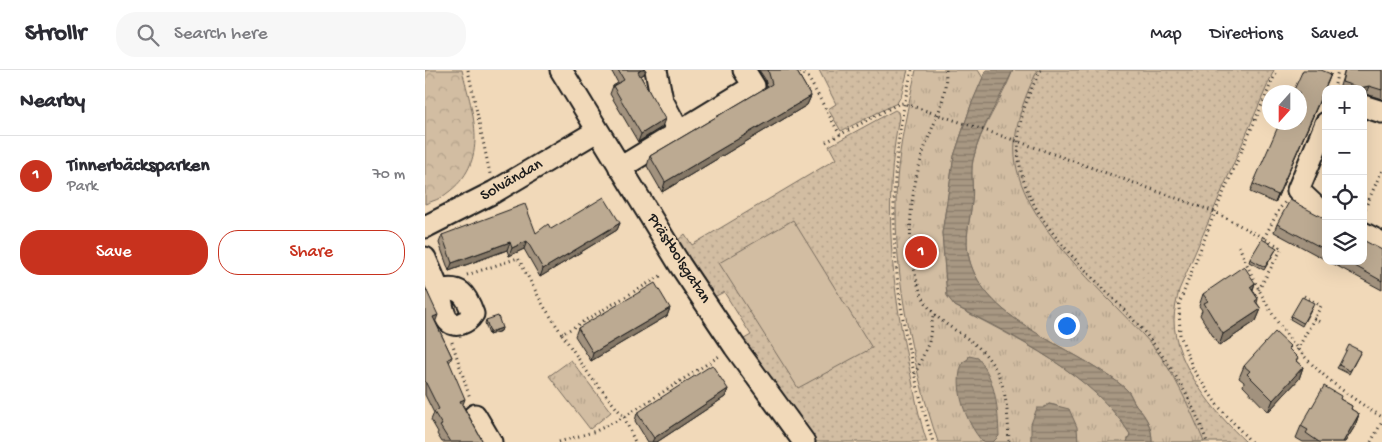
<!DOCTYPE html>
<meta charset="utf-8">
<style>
body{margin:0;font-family:"Gochi Hand",sans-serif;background:#f7f7f7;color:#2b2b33}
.controls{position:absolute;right:15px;top:15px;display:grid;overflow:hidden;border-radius:10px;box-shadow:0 5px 20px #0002}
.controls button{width:45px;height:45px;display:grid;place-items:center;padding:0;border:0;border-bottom:1px solid #e1e1e2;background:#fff;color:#2b2b33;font:25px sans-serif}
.compass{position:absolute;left:837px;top:15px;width:45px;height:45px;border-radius:50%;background:#fff;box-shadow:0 5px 20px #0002;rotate:201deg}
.you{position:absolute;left:641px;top:255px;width:18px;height:18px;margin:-12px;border:4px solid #fff;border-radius:50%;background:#1a73e8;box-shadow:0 0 0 8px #1a73e833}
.badge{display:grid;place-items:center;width:32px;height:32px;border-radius:50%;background:#c8321e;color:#fff;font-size:16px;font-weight:700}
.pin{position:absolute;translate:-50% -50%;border:2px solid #fff;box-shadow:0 1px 5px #0006}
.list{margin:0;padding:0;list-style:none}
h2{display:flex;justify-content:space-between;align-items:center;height:65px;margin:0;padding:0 20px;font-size:21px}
h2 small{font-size:16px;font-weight:400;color:#7c7c81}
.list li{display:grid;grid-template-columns:32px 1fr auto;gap:15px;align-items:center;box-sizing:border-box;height:80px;padding:0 20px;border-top:1px solid #e1e1e2}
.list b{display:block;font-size:19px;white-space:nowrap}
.list p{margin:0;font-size:16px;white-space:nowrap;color:#7c7c81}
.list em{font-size:16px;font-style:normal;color:#7c7c81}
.actions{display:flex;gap:10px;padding:15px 20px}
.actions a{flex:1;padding:11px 0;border:1px solid #c8321e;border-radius:20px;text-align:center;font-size:18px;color:#c8321e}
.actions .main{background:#c8321e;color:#fff}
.icon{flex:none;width:28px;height:28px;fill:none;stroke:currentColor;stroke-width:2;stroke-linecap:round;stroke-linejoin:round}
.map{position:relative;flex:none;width:957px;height:372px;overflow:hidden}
header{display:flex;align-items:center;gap:30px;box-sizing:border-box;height:70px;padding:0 25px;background:#fff;border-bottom:1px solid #e1e1e2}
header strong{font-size:24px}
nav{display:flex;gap:28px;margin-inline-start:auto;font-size:18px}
.search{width:350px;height:45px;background:#f7f7f7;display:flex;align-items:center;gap:12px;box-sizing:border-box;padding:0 18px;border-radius:20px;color:#7c7c81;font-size:19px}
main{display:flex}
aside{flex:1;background:#fff}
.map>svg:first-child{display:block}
</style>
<header>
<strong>Strollr</strong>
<div class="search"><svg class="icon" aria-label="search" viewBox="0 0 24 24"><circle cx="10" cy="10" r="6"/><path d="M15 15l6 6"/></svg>Search here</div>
<nav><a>Map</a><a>Directions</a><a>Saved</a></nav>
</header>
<main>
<aside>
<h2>Nearby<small></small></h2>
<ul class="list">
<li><span class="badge">1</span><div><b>Tinnerbäcksparken</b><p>Park</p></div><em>70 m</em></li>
</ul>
<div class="actions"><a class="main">Save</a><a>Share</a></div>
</aside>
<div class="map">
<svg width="957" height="372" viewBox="0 0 957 372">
<defs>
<pattern id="grass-dots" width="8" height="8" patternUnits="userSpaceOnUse" patternTransform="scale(1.25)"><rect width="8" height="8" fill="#d2bda2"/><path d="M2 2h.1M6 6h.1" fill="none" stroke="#b4a28b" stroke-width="1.8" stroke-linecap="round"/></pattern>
<pattern id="forest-crowns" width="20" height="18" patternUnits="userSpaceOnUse" patternTransform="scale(1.25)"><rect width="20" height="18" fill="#d2bda2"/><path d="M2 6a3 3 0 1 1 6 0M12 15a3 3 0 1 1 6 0" fill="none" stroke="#b4a28b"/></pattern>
<pattern id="park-tufts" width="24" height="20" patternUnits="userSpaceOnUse" patternTransform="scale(1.25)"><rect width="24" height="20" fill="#d2bda2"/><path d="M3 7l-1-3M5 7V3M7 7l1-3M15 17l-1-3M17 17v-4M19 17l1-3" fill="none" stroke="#b4a28b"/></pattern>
<pattern id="water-rules" width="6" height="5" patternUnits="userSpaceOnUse" patternTransform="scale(1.25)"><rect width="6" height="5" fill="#a89883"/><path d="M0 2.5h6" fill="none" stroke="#887b6a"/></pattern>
</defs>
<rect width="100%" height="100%" fill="#f1d9b9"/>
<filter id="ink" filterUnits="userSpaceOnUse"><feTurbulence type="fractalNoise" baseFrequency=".02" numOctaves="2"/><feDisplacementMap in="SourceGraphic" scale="10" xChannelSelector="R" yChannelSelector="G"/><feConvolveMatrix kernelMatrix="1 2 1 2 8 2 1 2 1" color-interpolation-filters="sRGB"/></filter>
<g filter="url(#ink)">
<g fill="url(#grass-dots)" stroke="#776c5f">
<path d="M394 0H483L476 26 472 33 416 61 403 39 411 34Z"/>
<path d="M588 0H849L754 220C752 230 749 240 749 250 749 294 791 344 821 372H727L728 369 547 130Z"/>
<path d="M470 40 473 42 474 47C458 133 466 217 485 301 490 325 494 349 502 372H389L314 272 326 265 299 222 287 228 252 171 260 164 267 175 411 89 404 76Z"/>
</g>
<path fill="url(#forest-crowns)" stroke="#776c5f" d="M0 0H37C48 44 66 92 21 124 16 129 7 131 0 134Z"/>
<g fill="url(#park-tufts)" stroke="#776c5f">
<path d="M491 0H553L558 8 546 35 529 86 517 163 522 225 530 236C593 270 666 302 705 364L702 372H653C652 354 644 336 624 334 614 341 605 359 606 372H513C486 292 466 193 472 109 475 72 483 36 491 0Z"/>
<path d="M588 0H613C601 22 592 48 590 72 583 145 683 224 727 275 750 303 765 339 779 372H727C727 356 721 347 711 335 707 330 706 323 701 319 655 278 560 254 544 188 539 168 545 151 547 132 549 118 545 104 548 90 555 57 577 31 588 0Z"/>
<path d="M146 290 186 342 165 359 124 306Z"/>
</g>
<path fill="#d2bda2" stroke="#776c5f" d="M368 150 447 278 373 318 294 193Z"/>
<g fill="url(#water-rules)" stroke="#70665a">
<path d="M561 0H588C575 30 555 57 548 90 545 104 549 118 547 132 545 151 539 168 544 188 560 254 655 278 701 319 706 323 707 330 711 335 721 347 727 356 727 372H702L705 364C669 306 590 266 530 236L522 226 517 163 529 86 546 35Z"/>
<path d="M544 286 553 288C571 310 573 339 574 366L568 372H558C541 354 527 315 538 292L543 289Z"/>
<path d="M624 334 644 339 652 357 653 372H606V354L612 338H618Z"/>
</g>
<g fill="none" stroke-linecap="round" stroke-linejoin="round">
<defs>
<g id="minor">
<path d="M136 0 255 195 310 277 379 372"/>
<path d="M231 0 237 30 254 62"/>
<path d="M938 36 957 42"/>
<path d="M901 53 873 120 891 137 901 143"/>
<path d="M195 98 329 16 319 0"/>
<path d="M0 157 69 122 172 61"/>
<path d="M938 163 957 173"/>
<path d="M0 188C5 200 10 211 14 222 17 230 17 242 22 249 29 260 43 252 48 244 41 224 35 215 14 221"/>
<path d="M50 345 66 372"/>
</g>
</defs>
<use href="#minor" stroke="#1c1c1c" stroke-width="25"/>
<g stroke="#1c1c1c" stroke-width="3" stroke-dasharray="1 4" stroke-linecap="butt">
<path d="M43 0 65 104"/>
<path d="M487 0C454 132 469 244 508 372"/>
<path d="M521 0C521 37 508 51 498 83 486 120 481 164 490 203 502 262 539 253 566 292 582 313 583 346 584 372"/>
<path d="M616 0C547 121 650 181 720 263 747 296 768 332 782 372"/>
<path d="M370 4 376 2 383 7 415 65"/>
<path d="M909 19 913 0"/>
<path d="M401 72 473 34 478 33 592 71 790 142 857 178 833 221"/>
<path d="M938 143 957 100"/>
<path d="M839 168 855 138 860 132"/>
<path d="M814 176C849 260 879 299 957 347"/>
<path d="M42 205 93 188 118 235 137 264 239 204"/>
<path d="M879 226 896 236 889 249"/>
<path d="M137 264 165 306 199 347 296 285"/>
<path d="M27 272 45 328"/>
<path d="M872 280 889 249 895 252"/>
<path d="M490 304 504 272 508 246"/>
<path d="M134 372 171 361 199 347 210 372"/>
<path d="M826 372 793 336 768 299 755 265 754 234 790 142 852 0"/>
<path d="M946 372 957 352"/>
</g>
<use href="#minor" stroke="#f1d9b9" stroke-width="21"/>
</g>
<g fill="#a2927e" stroke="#1c1c1c">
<path d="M186 0H221L219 4 216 6 237 57 213 72 185 24 188 16 193 13Z"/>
<path d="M334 0H372V2L386 26 382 35 237 122 222 96 225 86 342 17 340 9Z"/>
<path d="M920 0H957V29L941 24 938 19H914Z"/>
<path d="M906 4 850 133 825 122 828 114Z"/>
<path d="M901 149V190L849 162 852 154Z"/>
<path d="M195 153 192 160 115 207 99 179 84 186 82 180 24 201 14 173 17 165 111 163 126 159Z"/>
<path d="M852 178 839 200 824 192 825 189Z"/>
<path d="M957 180V220L903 191H938Z"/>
<path d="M830 213 828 220 833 229 832 233 836 239 831 251 794 276 775 245 777 240 774 236 778 224Z"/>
<path d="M0 217 10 251 27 287 24 293 38 335 58 372H17L12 364 13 362 6 350 9 343 0 325Z"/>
<path d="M888 236 877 256 865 249 866 246Z"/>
<path d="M245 238 242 246 166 291 150 266 153 258Z"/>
<path d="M61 250 77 258 76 261 64 265 60 253Z"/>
<path d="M865 276 864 279 872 292 878 297 874 309 843 342 818 316 819 312 814 308 819 296Z"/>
<path d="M936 281 924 304 912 298 914 295Z"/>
<path d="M303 319 300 327 232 372H223L210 351 212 343Z"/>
<path d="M915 329 927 336 926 339 934 344 930 356 920 372H878L871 368 876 356Z"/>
</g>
<g fill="#847766" stroke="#1c1c1c">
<path d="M216 0H221L219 4 210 9 213 2Z"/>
<path d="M906 4 903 12 850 133 853 125Z"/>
<path d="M944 16 941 24H938V19H934L935 18Z"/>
<path d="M386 26 382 35 237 122 240 112Z"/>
<path d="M240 49 237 57 213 72 216 64Z"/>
<path d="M195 153 192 160 115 207 118 199Z"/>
<path d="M102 171 99 179 84 186 87 178Z"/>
<path d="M85 172 82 180 24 201 27 193Z"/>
<path d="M830 213 826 225 825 217Z"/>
<path d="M245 238 242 246 166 291 168 283Z"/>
<path d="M836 239 831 251 794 276 798 264Z"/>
<path d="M13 245 10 253 8 247Z"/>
<path d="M77 258 76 261 64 265 65 262Z"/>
<path d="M878 297 874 309 843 342 848 330Z"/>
<path d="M303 319 300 327 232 372H227L229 368Z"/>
<path d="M40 329 37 337 35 331Z"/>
<path d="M934 344 930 356 920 372H918Z"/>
</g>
<g fill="#bcaa92" stroke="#1c1c1c">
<path d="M193 0H216L213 2 240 49 216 64 188 16 199 10Z"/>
<path d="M343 0H371L386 26 240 112 225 86 347 14Z"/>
<path d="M878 0H896L906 4 853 125 828 114 855 52H874V22H868Z"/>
<path d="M920 0H957V20L944 16 935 18 917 12Z"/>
<path d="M179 127 195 153 118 199 102 171 87 178 85 172 27 193 17 165 100 134 111 163 123 154 126 159Z"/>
<path d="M865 130 901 149V180L852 154Z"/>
<path d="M837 169 852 178 840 197 825 189Z"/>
<path d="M938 170 957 180V211L921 191H938Z"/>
<path d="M819 196 830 213 825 217 833 229 830 231 836 239 798 264 779 233 783 231 778 224Z"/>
<path d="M230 213 245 238 168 283 153 258Z"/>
<path d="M0 217 13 245 8 247 27 287 23 289 40 329 35 331 58 372H25L15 356 17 355 9 342 14 339 0 311Z"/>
<path d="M877 227 889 233 878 253 866 246Z"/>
<path d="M73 246 77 258 65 262 61 250Z"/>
<path d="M850 262 865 276 863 278 873 288 871 291 878 297 848 330 822 304 825 301 819 296Z"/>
<path d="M924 275 936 281 925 301 914 295Z"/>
<path d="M287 295 303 319 229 368 212 343Z"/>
<path d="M899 316 916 326 915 329 927 336 926 339 934 344 918 372H894L881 363 883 360 876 356Z"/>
</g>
</g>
<g text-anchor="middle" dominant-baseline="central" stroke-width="5" stroke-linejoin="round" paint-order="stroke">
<g font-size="16" fill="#1c1c1c" stroke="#f1d9b9">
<text transform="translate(87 111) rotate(-30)">Solvändan</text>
<text transform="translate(253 189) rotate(57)">Prästbolsgatan</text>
</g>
</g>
</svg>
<div class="controls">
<button>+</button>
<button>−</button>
<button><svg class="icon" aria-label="locate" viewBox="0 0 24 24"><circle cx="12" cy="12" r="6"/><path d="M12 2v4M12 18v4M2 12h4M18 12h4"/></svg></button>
<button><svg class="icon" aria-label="layers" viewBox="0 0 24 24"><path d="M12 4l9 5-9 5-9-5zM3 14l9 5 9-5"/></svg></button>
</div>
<svg class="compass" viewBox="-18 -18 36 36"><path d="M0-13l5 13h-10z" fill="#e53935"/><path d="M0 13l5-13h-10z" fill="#7c7c81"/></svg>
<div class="you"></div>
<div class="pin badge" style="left:496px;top:182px">1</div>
</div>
</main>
